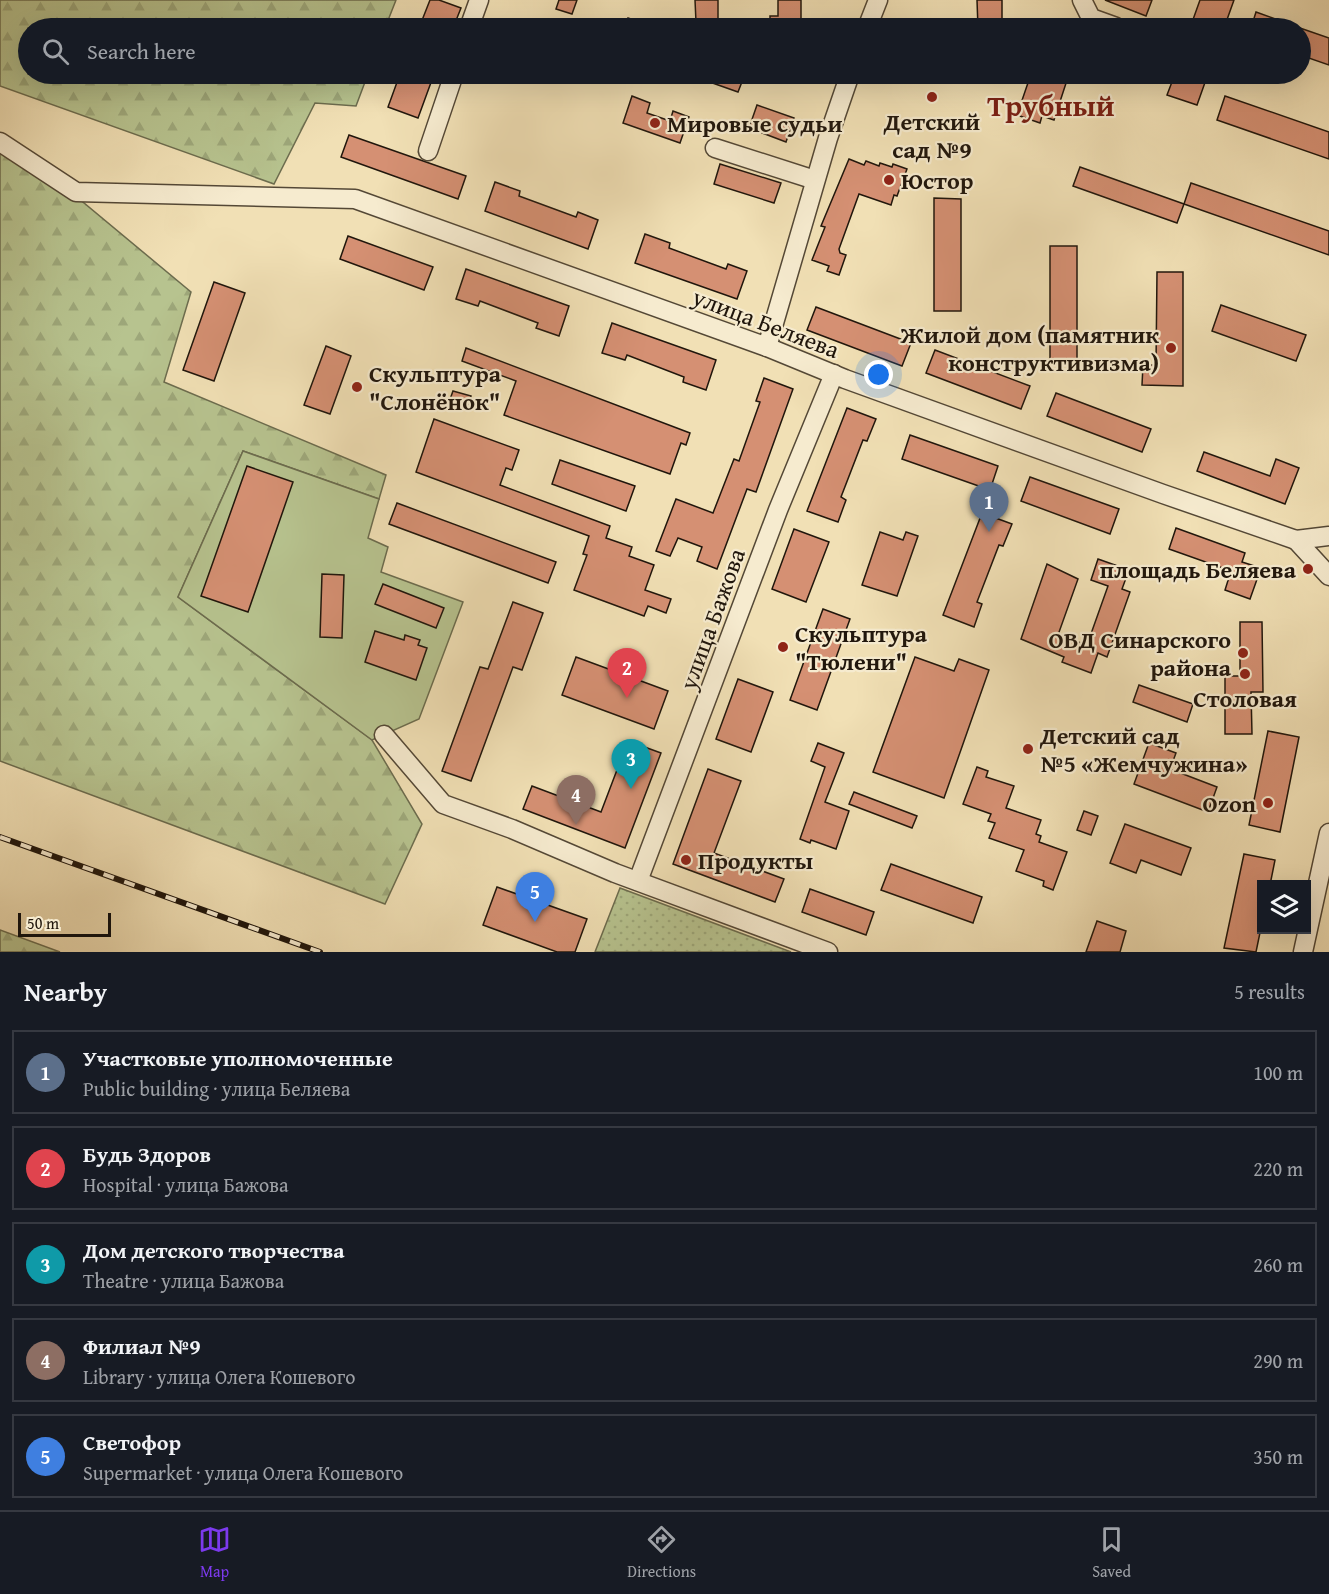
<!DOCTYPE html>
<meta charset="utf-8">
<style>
body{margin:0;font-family:"Gentium Book Plus",serif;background:#20242c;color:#f1f3f6}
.controls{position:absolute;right:18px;bottom:18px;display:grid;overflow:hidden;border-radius:0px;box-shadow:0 6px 24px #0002}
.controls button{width:54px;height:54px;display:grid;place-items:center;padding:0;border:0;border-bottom:2px solid #363941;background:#171b24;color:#f1f3f6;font:30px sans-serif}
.scale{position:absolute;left:18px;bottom:15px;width:93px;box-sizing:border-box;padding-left:6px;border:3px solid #20160c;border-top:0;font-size:16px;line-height:21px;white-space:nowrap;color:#20160c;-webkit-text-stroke:4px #f6ebcf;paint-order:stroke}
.you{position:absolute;left:879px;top:375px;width:21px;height:21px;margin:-15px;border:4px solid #fff;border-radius:50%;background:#1a73e8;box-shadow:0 0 0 9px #1a73e833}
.badge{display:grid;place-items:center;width:39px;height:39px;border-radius:50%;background:#7c3aed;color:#fff;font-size:20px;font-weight:700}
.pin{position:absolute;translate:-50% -50px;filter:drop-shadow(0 2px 3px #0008)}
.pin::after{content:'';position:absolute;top:32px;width:21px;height:18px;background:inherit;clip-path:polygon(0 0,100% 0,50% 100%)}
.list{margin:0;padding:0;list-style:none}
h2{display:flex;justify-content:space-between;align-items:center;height:78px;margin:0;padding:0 24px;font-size:26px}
h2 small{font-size:20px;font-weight:400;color:#9ea1a6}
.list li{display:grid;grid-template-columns:39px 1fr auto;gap:18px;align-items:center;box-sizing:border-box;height:84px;margin:0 12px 12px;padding:0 12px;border:2px solid #363941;border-radius:0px}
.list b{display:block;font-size:22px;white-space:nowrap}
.list p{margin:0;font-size:20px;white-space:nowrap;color:#9ea1a6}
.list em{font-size:20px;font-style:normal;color:#9ea1a6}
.icon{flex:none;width:33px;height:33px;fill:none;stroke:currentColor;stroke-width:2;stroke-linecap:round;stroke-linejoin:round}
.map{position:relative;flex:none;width:1329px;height:952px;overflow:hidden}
.search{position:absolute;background:#171b24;box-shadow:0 6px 24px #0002;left:18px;right:18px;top:18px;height:66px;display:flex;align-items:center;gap:15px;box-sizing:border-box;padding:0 21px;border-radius:33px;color:#9ea1a6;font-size:22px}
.sheet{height:558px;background:#171b24}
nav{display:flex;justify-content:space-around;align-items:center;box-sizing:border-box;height:84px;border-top:2px solid #363941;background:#171b24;font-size:16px;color:#9ea1a6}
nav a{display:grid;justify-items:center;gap:3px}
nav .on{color:#7c3aed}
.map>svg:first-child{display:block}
</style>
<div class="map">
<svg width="1329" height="952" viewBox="0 0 1329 952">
<defs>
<pattern id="forest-firs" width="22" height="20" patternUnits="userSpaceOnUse" patternTransform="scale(1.5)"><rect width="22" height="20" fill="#b7c38f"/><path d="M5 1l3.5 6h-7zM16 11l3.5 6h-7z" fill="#9da77a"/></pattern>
<pattern id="park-dots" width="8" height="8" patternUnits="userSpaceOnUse" patternTransform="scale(1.5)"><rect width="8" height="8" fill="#b7c38f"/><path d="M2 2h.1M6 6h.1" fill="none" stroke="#9da77a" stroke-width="1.8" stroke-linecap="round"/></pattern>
</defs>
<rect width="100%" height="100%" fill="#f1e0b5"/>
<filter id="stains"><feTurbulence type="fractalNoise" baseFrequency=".00333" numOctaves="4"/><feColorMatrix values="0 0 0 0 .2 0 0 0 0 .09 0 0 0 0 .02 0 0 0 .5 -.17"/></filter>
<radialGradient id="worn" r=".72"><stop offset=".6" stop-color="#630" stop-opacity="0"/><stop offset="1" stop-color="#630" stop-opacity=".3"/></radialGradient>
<g fill="url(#forest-firs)" stroke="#6c6c4e" stroke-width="1.5">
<path d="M0 0H396L385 28H28V74H368L356 106 315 103 274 184 0 86Z"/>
<path d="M0 133 191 292 164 382 386 475 379 499 243 451 178 597 372 740 422 824 385 904 0 761Z"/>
<path d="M0 930 60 952H0Z"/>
</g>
<path fill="url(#park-dots)" stroke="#6c6c4e" stroke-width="1.5" d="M620 888 791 952H595Z"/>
<path fill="#b7c38f" stroke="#6c6c4e" stroke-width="1.5" d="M243 451 379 499 368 538 388 547 381 572 463 602 419 719 372 740 178 597Z"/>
<g fill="#d59073" stroke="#20160c" stroke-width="1.5">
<path d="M430 0H439L461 8 453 28H419Z"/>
<path d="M559 0H577L572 14 556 9Z"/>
<path d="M695 0H718V22H696Z"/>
<path d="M778 0H801V21H792V28H770V16H778Z"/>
<path d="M977 0H1002V28H978Z"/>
<path d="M1105 0H1152L1146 16Z"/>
<path d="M1200 0H1234L1224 28H1190Z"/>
<path d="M1256 12 1298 27V28H1251Z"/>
<path d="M628 18 654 27V28H625Z"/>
<path d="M1300 28 1329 38V65L1300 55Z"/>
<path d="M400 74H424L433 77 418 118 388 107Z"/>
<path d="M687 74H745L738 92Z"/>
<path d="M1031 74H1069L1054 120 1042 116 1040 123 1017 115Z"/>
<path d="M1175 74H1208L1197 105 1167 95Z"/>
<path d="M632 96 650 103 647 113 670 121 673 111 689 117 680 143 623 123Z"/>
<path d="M1225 96 1329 132V159L1217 120Z"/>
<path d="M757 105 794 118 786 142 749 128Z"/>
<path d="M349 135 466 176 458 199 341 157Z"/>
<path d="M849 159 864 165 866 161 879 166 880 163 892 167 893 164 907 169 897 196 894 195 891 205 859 194 839 249 840 253 846 255 839 275 827 271 829 266 812 260 825 227 821 226Z"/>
<path d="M720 164 781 183 774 203 714 184Z"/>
<path d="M1080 167 1184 204 1177 223 1073 186Z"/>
<path d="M495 182 520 191 519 196 576 217 578 212 598 220 588 249 485 211Z"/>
<path d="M1191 183 1329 231V255L1184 204Z"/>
<path d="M934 198 961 199V311H934Z"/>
<path d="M645 234 670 243 669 248 726 269 728 264 747 271 737 299 635 263Z"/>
<path d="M348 236 433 267 424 290 340 259Z"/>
<rect x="1050" y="246" width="27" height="113"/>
<path d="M466 269 569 306 559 336 536 328 538 323 480 301 478 306 456 299Z"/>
<path d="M1157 272H1183V386L1142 385 1143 365H1156Z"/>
<path d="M214 282 245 293 214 381 183 370Z"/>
<path d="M1221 305 1306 335 1296 361 1212 331Z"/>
<path d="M816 307 911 343 902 366 807 330Z"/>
<path d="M612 323 716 360 706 390 683 382 684 377 627 355 625 360 602 353Z"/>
<path d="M326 346 351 356 330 414 304 405Z"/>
<path d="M466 348 690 433 686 445 681 443 670 474 504 415 516 381 462 361Z"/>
<path d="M935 350 1030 386 1021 409 926 373Z"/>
<path d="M764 378 793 389 756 492 747 489 717 569 697 561 702 547 678 538 670 556 656 551 676 499 713 513 734 459 739 461 760 402 756 401Z"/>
<path d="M453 391 471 396 467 408 449 402Z"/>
<path d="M1056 393 1151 429 1142 452 1047 416Z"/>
<path d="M847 408 876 419 867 441 863 440 841 497 846 500 838 522 807 511Z"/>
<path d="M434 419 519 450 512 470 506 468 500 485 610 526 606 538 632 547 629 556 654 565 645 590 671 599 666 613 648 606 644 616 574 590 587 555 583 554 589 536 416 472Z"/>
<path d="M910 435 998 466 990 490 902 459Z"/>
<path d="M1204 452 1270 476 1276 459 1299 468 1285 504 1197 471Z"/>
<path d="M560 460 635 486 626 511 552 484Z"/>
<path d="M247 466 293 482 248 612 201 596Z"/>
<path d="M1030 477 1119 509 1110 534 1021 501Z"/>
<path d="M397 503 556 562 548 583 389 524Z"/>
<path d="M982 513 1012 524 1003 546 999 545 977 602 982 604 974 627 943 615Z"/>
<path d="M1176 528 1245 553 1242 562 1261 568 1250 599 1225 590 1231 571 1169 549Z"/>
<path d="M794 529 829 542 806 602 772 589Z"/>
<path d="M880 532 903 540 906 532 918 536 897 596 862 585Z"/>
<path d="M1098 559 1129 570 1122 589 1130 592 1107 657 1098 653 1091 673 1062 662 1064 657 1021 639 1047 564 1078 579 1058 635 1087 645 1108 586 1091 580Z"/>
<path d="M322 574 344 575 342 638 320 637Z"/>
<path d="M383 584 444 608 436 628 375 604Z"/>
<path d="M513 602 543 613 522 670 513 667 471 781 442 771 480 667 488 669Z"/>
<path d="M823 609 850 619 817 710 790 700Z"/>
<path d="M1240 622H1262L1263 692H1251L1252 734H1225V676H1240Z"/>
<path d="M375 631 404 640 405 635 420 640 418 645 427 648 416 680 365 662Z"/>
<path d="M576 657 668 691 654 729 562 695Z"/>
<path d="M915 657 954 671 959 659 989 670 944 798 873 772Z"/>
<path d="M738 679 773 692 751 752 716 739Z"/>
<path d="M1139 685 1193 704 1187 722 1133 702Z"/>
<path d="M1268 731 1299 737 1280 832 1249 825Z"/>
<path d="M628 741 661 753 625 848 523 809 532 786 601 812Z"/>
<path d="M818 743 844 753 825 802 849 811 836 849 811 840 810 843 800 839 825 767 811 761Z"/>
<path d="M1149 743 1176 753 1170 769 1217 787 1208 812 1134 784Z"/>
<path d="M977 767 988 771 986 777 1014 786 1006 808 1041 820 1036 834 1041 836 1039 842 1067 852 1053 890 1043 886 1044 881 1016 871 1024 850 989 838 995 823 988 821 991 814 963 804Z"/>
<path d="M708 769 741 781 714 853 784 879 775 902 673 864Z"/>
<path d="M854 792 917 816 912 828 849 804Z"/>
<path d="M1084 811 1098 816 1091 835 1077 830Z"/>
<path d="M1125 824 1191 848 1181 875 1141 860 1136 873 1110 863Z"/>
<path d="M1244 854 1275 860 1270 885H1262V923L1256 952 1224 948Z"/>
<path d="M891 864 982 897 973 923 881 890Z"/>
<path d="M497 887 587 919 575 952H557L483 925Z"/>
<path d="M810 889 874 912 866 935 802 912Z"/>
<path d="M1097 921 1126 931 1120 952H1086Z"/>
</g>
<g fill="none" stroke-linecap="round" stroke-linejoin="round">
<defs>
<g id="minor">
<path d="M1082 0 1091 18 1116 27"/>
<path d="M469 28 479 0"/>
<path d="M867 28 878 0"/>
<path d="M0 142 76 192 355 199 767 347 845 379 1163 494 1296 540 1329 536"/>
<path d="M715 148 815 180"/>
<path d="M428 151 454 74"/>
<path d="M767 347 828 138 850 74"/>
<path d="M1296 540 1329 576"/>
<path d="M384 735 443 804 512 829 615 873 828 952"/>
<path d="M638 881 778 510 834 374"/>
<path d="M1303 952 1329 833"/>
</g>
</defs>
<use href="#minor" stroke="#544836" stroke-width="21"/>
<use href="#minor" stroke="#f6ebcf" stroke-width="18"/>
<defs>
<path id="rail" d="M0 837 320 952"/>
</defs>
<use href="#rail" stroke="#20160c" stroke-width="6"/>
<use href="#rail" stroke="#f6ebcf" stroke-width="4" stroke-dasharray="11" stroke-linecap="butt"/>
</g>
<g fill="#8f2418" stroke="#f6ebcf" stroke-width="2">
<circle cx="932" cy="97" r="6"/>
<circle cx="655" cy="123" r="6"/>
<circle cx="889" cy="180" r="6"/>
<circle cx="1171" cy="348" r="6"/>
<circle cx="357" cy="387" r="6"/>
<circle cx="1308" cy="569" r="6"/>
<circle cx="783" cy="647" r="6"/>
<circle cx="1243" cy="653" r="6"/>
<circle cx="1245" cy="674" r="6"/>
<circle cx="1028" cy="749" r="6"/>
<circle cx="1268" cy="803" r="6"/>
<circle cx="686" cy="860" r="6"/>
</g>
<g text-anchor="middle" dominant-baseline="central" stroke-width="4.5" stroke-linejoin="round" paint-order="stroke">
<g font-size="24" font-weight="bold" fill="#20160c" stroke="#f6ebcf" text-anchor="start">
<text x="932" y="121" text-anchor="middle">Детский<tspan x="932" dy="28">сад №9</tspan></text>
<text x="667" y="123">Мировые судьи</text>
<text x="901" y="180">Юстор</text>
<text x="1159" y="334" text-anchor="end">Жилой дом (памятник<tspan x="1159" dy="28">конструктивизма)</tspan></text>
<text x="369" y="373">Скульптура<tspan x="369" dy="28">"Слонёнок"</tspan></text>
<text x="1296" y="569" text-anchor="end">площадь Беляева</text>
<text x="795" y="633">Скульптура<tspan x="795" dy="28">"Тюлени"</tspan></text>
<text x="1231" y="639" text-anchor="end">ОВД Синарского<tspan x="1231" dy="28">района</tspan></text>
<text x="1245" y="698" text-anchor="middle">Столовая</text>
<text x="1040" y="735">Детский сад<tspan x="1040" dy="28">№5 «Жемчужина»</tspan></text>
<text x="1256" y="803" text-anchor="end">Ozon</text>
<text x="698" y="860">Продукты</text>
</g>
<g font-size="24" fill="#20160c" stroke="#f6ebcf">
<text transform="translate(766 323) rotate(21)">улица Беляева</text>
<text transform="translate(712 619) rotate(-70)">улица Бажова</text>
</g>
<g font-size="30" font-weight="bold" fill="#7a1f14" stroke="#f6ebcf">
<text x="1051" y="105">Трубный</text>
</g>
</g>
<rect width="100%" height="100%" filter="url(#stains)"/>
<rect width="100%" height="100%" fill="url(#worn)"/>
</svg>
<div class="controls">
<button><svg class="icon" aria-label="layers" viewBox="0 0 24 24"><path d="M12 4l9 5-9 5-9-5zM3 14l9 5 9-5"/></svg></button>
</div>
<div class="scale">50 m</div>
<div class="you"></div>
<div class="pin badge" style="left:989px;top:532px;background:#5c6f8a">1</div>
<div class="pin badge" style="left:627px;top:698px;background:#e0444e">2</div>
<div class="pin badge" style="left:631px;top:789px;background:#0f9aa8">3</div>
<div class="pin badge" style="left:576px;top:825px;background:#8d6e63">4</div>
<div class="pin badge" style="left:535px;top:922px;background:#3f7fe0">5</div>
<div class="search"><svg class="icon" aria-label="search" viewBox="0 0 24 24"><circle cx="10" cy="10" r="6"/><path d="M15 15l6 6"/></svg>Search here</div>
</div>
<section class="sheet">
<h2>Nearby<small>5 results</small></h2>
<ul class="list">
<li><span class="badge" style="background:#5c6f8a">1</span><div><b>Участковые уполномоченные</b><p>Public building · улица Беляева</p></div><em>100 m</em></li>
<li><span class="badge" style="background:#e0444e">2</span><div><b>Будь Здоров</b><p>Hospital · улица Бажова</p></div><em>220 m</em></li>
<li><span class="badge" style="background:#0f9aa8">3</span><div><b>Дом детского творчества</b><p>Theatre · улица Бажова</p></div><em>260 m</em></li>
<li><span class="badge" style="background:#8d6e63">4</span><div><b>Филиал №9</b><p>Library · улица Олега Кошевого</p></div><em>290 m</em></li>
<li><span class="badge" style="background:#3f7fe0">5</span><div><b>Светофор</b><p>Supermarket · улица Олега Кошевого</p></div><em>350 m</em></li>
</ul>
</section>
<nav>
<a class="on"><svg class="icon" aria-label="map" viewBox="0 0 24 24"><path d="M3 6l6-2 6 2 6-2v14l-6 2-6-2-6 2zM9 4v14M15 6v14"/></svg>Map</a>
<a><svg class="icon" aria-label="directions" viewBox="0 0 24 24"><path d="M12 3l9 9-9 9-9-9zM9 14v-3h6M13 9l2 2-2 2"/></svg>Directions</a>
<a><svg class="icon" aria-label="saved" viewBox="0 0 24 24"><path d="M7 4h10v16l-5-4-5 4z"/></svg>Saved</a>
</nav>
